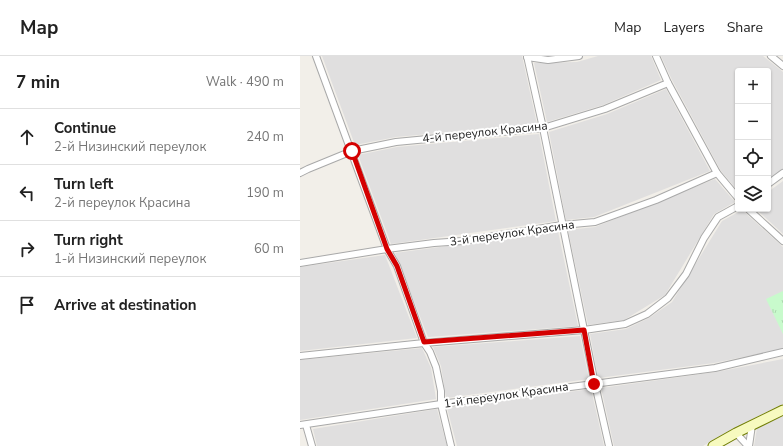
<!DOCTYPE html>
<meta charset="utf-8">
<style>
body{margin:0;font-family:"Nunito Sans",sans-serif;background:#f6f6f6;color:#222}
.controls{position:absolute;right:12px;top:12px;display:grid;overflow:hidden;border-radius:4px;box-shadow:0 1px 3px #0004}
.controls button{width:36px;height:36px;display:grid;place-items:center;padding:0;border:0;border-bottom:1px solid #e0e0e0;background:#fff;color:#222;font:20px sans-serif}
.stop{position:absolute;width:12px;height:12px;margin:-9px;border:3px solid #d40000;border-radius:50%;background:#fff}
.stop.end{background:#d40000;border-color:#fff;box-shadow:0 1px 4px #0008}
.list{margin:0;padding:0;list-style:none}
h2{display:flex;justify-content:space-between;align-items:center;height:52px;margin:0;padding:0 16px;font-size:17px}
h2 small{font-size:13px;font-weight:400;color:#767676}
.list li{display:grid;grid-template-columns:26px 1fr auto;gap:12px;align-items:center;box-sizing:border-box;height:56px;padding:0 16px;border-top:1px solid #e0e0e0}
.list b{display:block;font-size:15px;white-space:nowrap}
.list p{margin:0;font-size:13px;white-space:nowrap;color:#767676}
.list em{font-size:13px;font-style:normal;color:#767676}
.icon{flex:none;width:22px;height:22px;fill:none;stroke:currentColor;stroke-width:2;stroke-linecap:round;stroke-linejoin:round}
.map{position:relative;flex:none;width:483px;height:390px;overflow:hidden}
header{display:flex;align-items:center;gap:24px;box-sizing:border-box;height:56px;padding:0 20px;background:#fff;border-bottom:1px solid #e0e0e0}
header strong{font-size:19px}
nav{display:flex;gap:22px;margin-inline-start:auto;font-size:14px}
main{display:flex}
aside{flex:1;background:#fff}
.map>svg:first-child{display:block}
</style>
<header>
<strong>Map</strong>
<nav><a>Map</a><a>Layers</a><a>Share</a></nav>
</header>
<main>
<aside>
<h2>7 min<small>Walk · 490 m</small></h2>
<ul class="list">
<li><svg class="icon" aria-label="ahead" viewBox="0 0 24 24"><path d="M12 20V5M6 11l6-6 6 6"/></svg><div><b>Continue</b><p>2-й Низинский переулок</p></div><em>240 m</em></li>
<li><svg class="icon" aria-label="left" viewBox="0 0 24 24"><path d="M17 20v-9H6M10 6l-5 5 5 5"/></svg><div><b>Turn left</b><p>2-й переулок Красина</p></div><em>190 m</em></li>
<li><svg class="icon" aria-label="right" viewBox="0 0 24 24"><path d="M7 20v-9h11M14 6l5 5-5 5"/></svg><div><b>Turn right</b><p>1-й Низинский переулок</p></div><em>60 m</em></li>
<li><svg class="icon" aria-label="arrive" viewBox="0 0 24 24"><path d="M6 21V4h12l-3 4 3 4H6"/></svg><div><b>Arrive at destination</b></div></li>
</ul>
</aside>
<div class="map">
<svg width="483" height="390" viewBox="0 0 483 390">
<defs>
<pattern id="park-tufts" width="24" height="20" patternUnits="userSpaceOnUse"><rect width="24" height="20" fill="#c8facc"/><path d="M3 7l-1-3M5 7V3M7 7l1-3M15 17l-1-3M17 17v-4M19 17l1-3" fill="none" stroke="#acd6af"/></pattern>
</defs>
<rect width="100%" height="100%" fill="#f2efe9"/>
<g fill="#e0dfdf">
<path d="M22 0H222L237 68 96 81 55 89Z"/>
<path d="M298 0H351L361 24 303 49 247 66 234 7 277 6Z"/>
<path d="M361 0H463L483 16V113L468 123V15H438V135L421 115 372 24Z"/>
<path d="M366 33 410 115 294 161 266 164 249 76 307 58Z"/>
<path d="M239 78 256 165 91 188 58 99 97 91Z"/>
<path d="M415 123 435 146 414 158 365 239 324 264 288 269 268 174 295 171Z"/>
<path d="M483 125V178L456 153H468V136Z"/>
<path d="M442 154 483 191V293L414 307 298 322 290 278 326 273 349 262 372 246 422 165Z"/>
<path d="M258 175 278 270 128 281 95 197Z"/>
<path d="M85 199 117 282 0 295V211Z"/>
<path d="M280 280 289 323 146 342 141 310 133 291Z"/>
<path d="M122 292 131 312 136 343 0 364V304Z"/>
<path d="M483 303V348L434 372 403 390H314L301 332 416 316Z"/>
<path d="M291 333 304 390H157L147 352Z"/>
<path d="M137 353 147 390H17L13 373Z"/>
<path d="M483 360V390H454L457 372Z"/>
</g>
<path fill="url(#park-tufts)" d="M483 235V278L466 243Z"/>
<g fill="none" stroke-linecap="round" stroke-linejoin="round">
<defs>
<g id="street">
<path d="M16 0 87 193 97 210 124 287 130 296 136 311 141 335V348L151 390"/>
<path d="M227 0 243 72 295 328 309 390"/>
<path d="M356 0 368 27 417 117 438 142"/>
<path d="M471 0 483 10"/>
<path d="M227 1 248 4 279 0"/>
<path d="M0 117 8 113 52 95 96 86 243 72 305 53 368 27"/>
<path d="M468 128 483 117"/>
<path d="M448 153 483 185"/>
<path d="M0 207 87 193 134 187 163 185 262 169 295 166 356 144 417 117"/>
<path d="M0 300 124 287 284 274 325 268 347 258 368 242 386 218 404 182 418 161 438 150"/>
<path d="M0 369 141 348 415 312 483 296"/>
<path d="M6 369 12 390"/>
<path d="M436 377 448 390"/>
<path d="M449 390 452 369"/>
</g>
<path id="secondary" d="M413 390 436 377 483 354"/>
</defs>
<use href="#street" stroke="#a9a9a9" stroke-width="8"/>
<use href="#secondary" stroke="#707d05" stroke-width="11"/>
<use href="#street" stroke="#fff" stroke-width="6"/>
<use href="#secondary" stroke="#f7fabf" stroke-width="9"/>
</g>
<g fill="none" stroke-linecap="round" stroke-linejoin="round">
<path stroke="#d40000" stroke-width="5" d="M52 95 87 193 97 210 124 286 284 274 294 328"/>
</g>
<g text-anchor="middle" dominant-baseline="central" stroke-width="4" stroke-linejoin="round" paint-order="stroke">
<g font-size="12" fill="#222" stroke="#fff">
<text transform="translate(185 76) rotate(-6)">4-й переулок Красина</text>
<text transform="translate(212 177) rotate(-8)">3-й переулок Красина</text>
<text transform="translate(206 339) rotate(-8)">1-й переулок Красина</text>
</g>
</g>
</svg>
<div class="controls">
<button>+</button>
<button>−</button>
<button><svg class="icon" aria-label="locate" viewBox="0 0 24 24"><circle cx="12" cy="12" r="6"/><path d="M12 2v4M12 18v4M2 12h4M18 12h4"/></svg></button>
<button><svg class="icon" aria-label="layers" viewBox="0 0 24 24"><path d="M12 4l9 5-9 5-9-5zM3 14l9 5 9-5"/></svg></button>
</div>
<div class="stop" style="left:52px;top:95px"></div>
<div class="stop end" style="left:294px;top:328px"></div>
</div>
</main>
